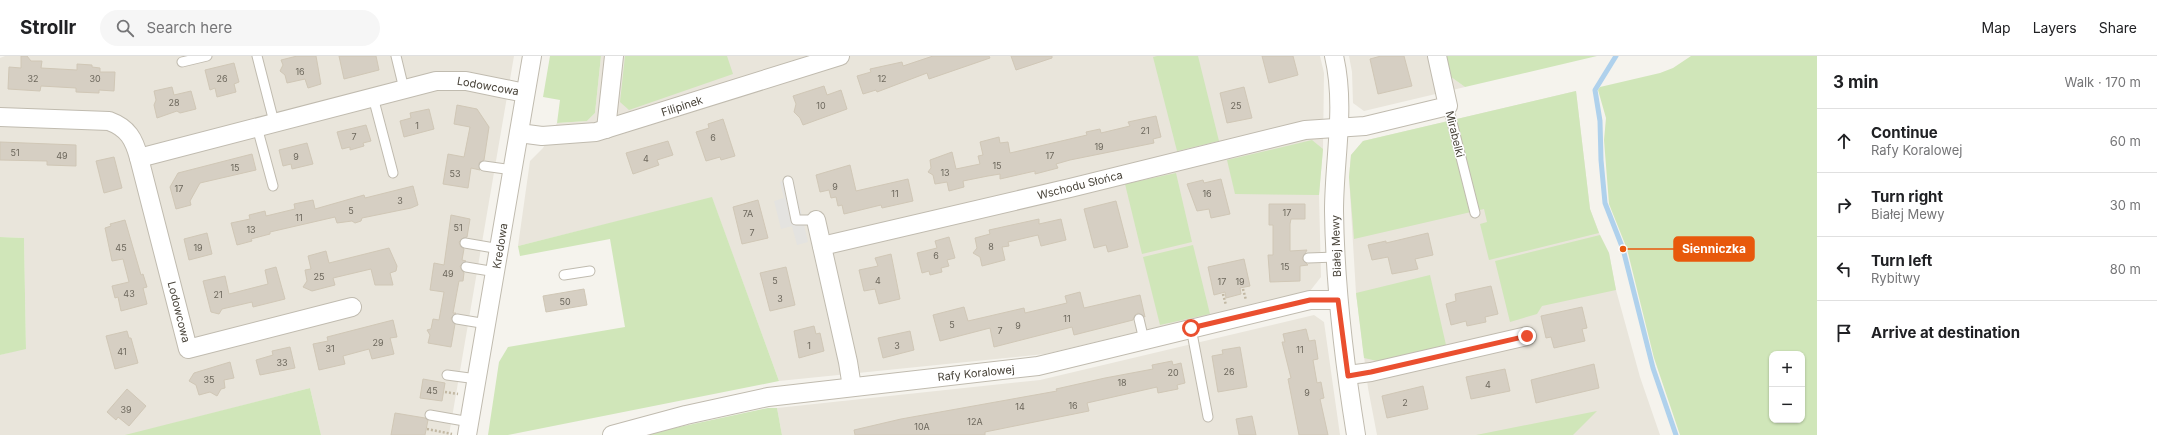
<!DOCTYPE html>
<meta charset="utf-8">
<style>
body{margin:0;font-family:Inter,sans-serif;background:#f6f6f6;color:#202124}
.controls{position:absolute;right:12px;bottom:12px;display:grid;overflow:hidden;border-radius:8px;box-shadow:0 1px 3px #0004}
.controls button{width:36px;height:36px;display:grid;place-items:center;padding:0;border:0;border-bottom:1px solid #e0e0e0;background:#fff;color:#202124;font:20px sans-serif}
.stop{position:absolute;width:12px;height:12px;margin:-9px;border:3px solid #ea4f2f;border-radius:50%;background:#fff}
.stop.end{background:#ea4f2f;border-color:#fff;box-shadow:0 1px 4px #0008}
.list{margin:0;padding:0;list-style:none}
h2{display:flex;justify-content:space-between;align-items:center;height:52px;margin:0;padding:0 16px;font-size:17px}
h2 small{font-size:13px;font-weight:400;color:#757577}
.list li{display:grid;grid-template-columns:26px 1fr auto;gap:12px;align-items:center;box-sizing:border-box;height:64px;padding:0 16px;border-top:1px solid #e0e0e0}
.list b{display:block;font-size:15px;white-space:nowrap}
.list p{margin:0;font-size:13px;white-space:nowrap;color:#757577}
.list em{font-size:13px;font-style:normal;color:#757577}
.icon{flex:none;width:22px;height:22px;fill:none;stroke:currentColor;stroke-width:2;stroke-linecap:round;stroke-linejoin:round}
.map{position:relative;flex:none;width:1817px;height:379px;overflow:hidden}
header{display:flex;align-items:center;gap:24px;box-sizing:border-box;height:56px;padding:0 20px;background:#fff;border-bottom:1px solid #e0e0e0}
header strong{font-size:19px}
nav{display:flex;gap:22px;margin-inline-start:auto;font-size:14px}
.search{width:280px;height:36px;background:#f6f6f6;display:flex;align-items:center;gap:10px;box-sizing:border-box;padding:0 14px;border-radius:22px;color:#757577;font-size:15px}
main{display:flex}
aside{flex:1;background:#fff}
.map>svg:first-child{display:block}
</style>
<header>
<strong>Strollr</strong>
<div class="search"><svg class="icon" aria-label="search" viewBox="0 0 24 24"><circle cx="10" cy="10" r="6"/><path d="M15 15l6 6"/></svg>Search here</div>
<nav><a>Map</a><a>Layers</a><a>Share</a></nav>
</header>
<main>
<div class="map">
<svg width="1817" height="379" viewBox="0 0 1817 379">
<rect width="100%" height="100%" fill="#f5f3ed"/>
<g fill="#e9e5db">
<path d="M5 0H514L449 379H321L310 332 128 379H0V299L26 292 24 182 0 181V2Z"/>
<path d="M601 0H1320L1324 17 1323 93 1319 139 1321 221 1310 235 1045 298 779 325 712 142 518 190 530 105 543 92 557 67 587 65 595 57Z"/>
<path d="M1349 0H1446L1451 21 1465 31 1364 55 1353 47 1352 16Z"/>
<path d="M1576 35 1590 153 1600 179 1609 197 1616 234 1640 321 1660 379H1377L1368 332 1356 237 1349 121 1351 99 1363 85Z"/>
<path d="M1314 259 1324 266 1340 379H782L777 352 1040 324Z"/>
</g>
<g fill="#d0e6b9" fill-rule="evenodd">
<path d="M550 0H601L595 57 587 65 557 67 560 44 543 41Z"/>
<path d="M625 0H727L733 18 629 54 620 46Z"/>
<path d="M1157 0H1198L1219 85 1177 95 1153 1Z"/>
<path d="M1446 0H1597L1465 31 1451 21Z"/>
<path d="M1691 0H1817V379H1680L1654 302 1627 193 1609 148 1604 84 1606 62 1598 34 1600 31 1660 17 1673 12ZM1772 298H1802V364H1772Z"/>
<path d="M1576 35 1590 153 1599 177 1489 204 1480 168 1487 166 1484 153 1354 183 1349 121 1351 99 1363 85Z"/>
<path d="M1312 84 1323 93 1319 139 1235 138 1227 104Z"/>
<path d="M1176 117 1192 186 1142 198 1125 128Z"/>
<path d="M712 141 779 325 508 379H488L499 306 508 291 625 271 610 183 520 200 518 190Z"/>
<path d="M1600 179 1609 197 1616 234 1542 250 1537 258 1510 266 1495 205Z"/>
<path d="M0 181 24 182 26 293 0 299Z"/>
<path d="M1193 189 1210 258 1160 269 1143 201Z"/>
<path d="M1430 219 1446 289 1377 305 1364 302 1356 237Z"/>
<path d="M310 332 321 379H125Z"/>
<path d="M768 352H777L782 379H642Z"/>
<path d="M1597 355 1573 379H1476Z"/>
</g>
<path fill="#e4e3e0" d="M793 122 808 186 797 189 792 170 781 173 774 145 784 142 780 126Z"/>
<g fill="none" stroke-linecap="round" stroke-linejoin="round">
<path stroke="#afd1ec" stroke-width="5" d="M1616 0 1595 34 1600 65 1601 104 1605 147 1623 193 1653 312 1676 379"/>
</g>
<g fill="#d6cfc3" stroke="#d0c7b6">
<path d="M21 0H27L31 5H42L41 12 77 14V8L92 9V11L100 12V16H115L114 35 99 34V37L76 36V32L41 30 40 35 8 33 9 11 21 12Z"/>
<path d="M297 0H316L321 28 308 32 305 23 287 27 285 19 280 15 283 9 281 4Z"/>
<path d="M339 0H376L379 14 344 23Z"/>
<path d="M933 0H989L990 2 929 23 927 17 877 36 876 34 863 38 857 20 871 16 870 13 902 6 903 10Z"/>
<path d="M1011 0H1052V2L1016 14Z"/>
<path d="M1262 0H1293L1298 19 1269 27Z"/>
<path d="M1381 0H1404L1412 30 1378 38 1370 3Z"/>
<path d="M234 7 239 26 234 28 236 36 217 41 215 32 210 34 205 14Z"/>
<path d="M824 30 827 39 841 34 847 53 803 69 800 62 794 56 796 48 793 40Z"/>
<path d="M172 31 174 39 191 35 196 53 180 57 177 55 157 62 154 49 156 44 154 35Z"/>
<path d="M1244 31 1252 62 1227 67 1220 37Z"/>
<path d="M457 49 477 53 489 71 484 104 479 107 480 114 471 112 468 132 443 128 448 98 464 101 470 71 454 68Z"/>
<path d="M429 53 434 73 404 81 400 65 411 62 410 57Z"/>
<path d="M1156 60 1161 81 1153 83 1154 87 1070 104 1056 108 1058 112 1035 118V115L1000 123V118L988 120 963 125 964 131 949 135 947 126 935 128 933 119 928 116 931 112 930 104 952 96 956 113 980 108 978 100 983 99 980 86 999 81 1000 87 1008 86 1010 97 1087 79 1086 76 1100 73 1101 77 1130 70 1128 66Z"/>
<path d="M723 63 735 100 721 104 720 101 706 105 696 76 709 72 708 68Z"/>
<path d="M366 69 371 85 363 87 364 90 350 94V91L342 93 337 76Z"/>
<path d="M668 85 673 99 657 104 659 109 633 118 626 97Z"/>
<path d="M0 86 76 89V110L47 109V105L0 104Z"/>
<path d="M307 87 313 108 292 113 291 108 283 110 279 94Z"/>
<path d="M252 98 256 114 200 127 190 145 191 149 176 153 170 131 178 117Z"/>
<path d="M114 101 122 132 104 137 96 105Z"/>
<path d="M850 109 856 135 908 123 913 145 882 152 881 149 844 158 842 149 838 150 836 141 831 142 829 134 820 136 816 119Z"/>
<path d="M1221 123 1230 158 1211 162 1209 153 1197 155 1187 128 1203 124 1204 127Z"/>
<path d="M413 130 418 149 411 152 362 162 361 165 355 167 352 165 337 167 335 161 270 176V178L251 183 252 185 237 189 231 167 250 163 249 159 265 155 266 160 295 153 294 148 313 144 315 153 364 139 365 142Z"/>
<path d="M758 144 768 182 742 188 733 151Z"/>
<path d="M1116 145 1128 191 1108 196 1106 189 1094 192 1084 153Z"/>
<path d="M1269 148H1305V163H1291L1290 168V195L1307 194 1302 203 1308 209 1300 210V225L1270 226 1268 199H1273V169H1269Z"/>
<path d="M451 159 470 163 467 181 463 182 459 186 461 191 464 193 462 204 466 205 460 210 461 213 464 217 463 225H459L453 257H456L451 262 455 268 451 291 428 287 430 279 427 274 431 273 433 263 439 264 444 236 430 234 434 207 444 209Z"/>
<path d="M1039 163V168L1061 163 1066 184 1041 190 1038 179 1008 186 1009 190 1002 191 1005 204 982 210 980 201 973 197 977 192 975 182 990 178 989 174Z"/>
<path d="M125 164 141 219 143 218 147 231 143 232 147 248 121 255 118 241 115 242 112 230 129 226 123 203 112 205 105 172 111 170 110 168Z"/>
<path d="M207 177 212 198 189 204 184 183Z"/>
<path d="M1428 177 1433 199 1415 203 1418 213 1392 218 1388 201 1372 204 1368 189 1386 185V187Z"/>
<path d="M949 181 955 202 947 204 949 210 941 212 942 216 930 219 929 215 922 217 917 197 937 192 935 185Z"/>
<path d="M389 192 397 210 396 215 390 217 393 229H375L371 213 333 222 335 229 312 235 303 231 307 225 305 214 311 213 308 200 326 195 329 207Z"/>
<path d="M891 198 900 243 879 248 875 233 864 235 859 214 878 210 875 202Z"/>
<path d="M1244 203 1250 230 1240 232 1241 238 1226 242 1225 236 1214 239 1208 211Z"/>
<path d="M276 211 285 243 253 251 252 246 222 253 219 258 211 256 203 225 225 220 229 238 268 228 265 214Z"/>
<path d="M786 211 795 249 770 255 760 217Z"/>
<path d="M1491 230 1498 258 1485 261 1486 266 1467 270 1466 265 1451 269 1446 248 1456 245 1455 238Z"/>
<path d="M584 233 587 249 546 256 543 240Z"/>
<path d="M1080 236 1084 252 1140 239 1145 261 1138 257 1135 259 1133 264 1074 279 1072 271 994 291 990 272 940 285 933 259 964 251 968 265 1024 252 1025 257 1067 247 1065 240Z"/>
<path d="M1582 251 1587 272 1582 273 1585 285 1554 292 1551 281 1546 282 1541 260Z"/>
<path d="M393 264 397 281 390 282 394 298 372 303 369 293 343 300 345 308 319 314 313 288 328 285 327 281Z"/>
<path d="M814 270 816 278 820 277 824 295 799 302 794 275Z"/>
<path d="M1306 273 1309 285 1315 284 1318 303 1313 304 1317 327 1321 326 1324 342 1320 343 1328 379H1299L1288 323 1291 322 1282 286H1285L1283 278Z"/>
<path d="M127 275 129 282H131L138 307 115 313 106 280Z"/>
<path d="M910 275 914 294 883 302 878 282Z"/>
<path d="M290 291 295 312 260 319 256 304 273 299 272 295Z"/>
<path d="M1240 291 1247 331 1218 336 1212 300 1223 298 1222 294Z"/>
<path d="M1172 305 1173 309 1181 307 1185 327 1177 329 1178 333 1158 337 1157 331 1087 347 1089 355 985 376V379H855L854 374 901 363 1057 335 1056 333 1105 322 1153 313 1152 309Z"/>
<path d="M230 306 234 322 224 324 225 332 221 333 217 340 210 336 199 339 196 329 189 325 194 317Z"/>
<path d="M1594 308 1599 332 1536 347 1531 324Z"/>
<path d="M1505 313 1510 335 1471 343 1466 321Z"/>
<path d="M423 323 445 327 442 345 420 342Z"/>
<path d="M1423 330 1428 353 1387 362 1382 340Z"/>
<path d="M127 333 146 350 129 370 118 361 116 364 107 356Z"/>
<path d="M395 357 425 362 428 364 425 379H391Z"/>
<path d="M1252 360 1256 379H1239L1236 363Z"/>
</g>
<g fill="none" stroke-linecap="round" stroke-linejoin="round">
<defs>
<g id="lane">
<path d="M257 0 274 66"/>
<path d="M396 0 404 33"/>
<path d="M182 6 207 0"/>
<path d="M373 41 393 117"/>
<path d="M1448 50 1475 157"/>
<path d="M257 71 273 130"/>
<path d="M484 110 513 114"/>
<path d="M788 125 796 164H816"/>
<path d="M465 187 500 193"/>
<path d="M1308 202 1336 201"/>
<path d="M466 211 496 216"/>
<path d="M564 219 590 215"/>
<path d="M457 263 487 268"/>
<path d="M1139 263 1144 284"/>
<path d="M1191 272 1208 361"/>
<path d="M447 319 477 323"/>
<path d="M430 359 470 366"/>
</g>
<g id="street">
<path d="M1334 0C1346 51 1334 103 1334 155 1335 230 1344 305 1356 379"/>
<path d="M0 61 109 65C128 72 134 83 139 102L188 293 352 251"/>
<path d="M606 73 614 0"/>
<path d="M519 77 542 80 596 76 840 0"/>
<path d="M139 102 436 25H466L525 37"/>
<path d="M816 164 848 306 852 331"/>
<path d="M822 190 1070 132 1305 74 1365 70 1448 50 1437 0"/>
<path d="M1348 319 1371 316 1527 280"/>
<path d="M467 379 532 0"/>
<path d="M612 379 686 359 768 341 1038 310 1310 244H1338"/>
</g>
</defs>
<use href="#lane" stroke="#c0bbaf" stroke-width="11"/>
<use href="#street" stroke="#c0bbaf" stroke-width="20"/>
<g stroke="#c1b7a2" stroke-width="2.5" stroke-dasharray="2 2" stroke-linecap="butt">
<path d="M1243 233 1246 244"/>
<path d="M1223 238 1226 249"/>
<path d="M445 336 458 338"/>
<path d="M427 373 452 378"/>
</g>
<use href="#lane" stroke="#fff" stroke-width="9"/>
<use href="#street" stroke="#fff" stroke-width="18"/>
</g>
<g fill="none" stroke-linecap="round" stroke-linejoin="round">
<path stroke="#ea4f2f" stroke-width="5" d="M1191 272 1310 244H1338L1348 320 1371 316 1527 280"/>
</g>
<g text-anchor="middle" dominant-baseline="central" stroke-width="3" stroke-linejoin="round" paint-order="stroke">
<g font-size="9" fill="#6c675c">
<text x="300" y="15">16</text>
<text x="33" y="22">32</text>
<text x="95" y="22">30</text>
<text x="222" y="22">26</text>
<text x="882" y="22">12</text>
<text x="174" y="46">28</text>
<text x="821" y="49">10</text>
<text x="1236" y="49">25</text>
<text x="417" y="69">1</text>
<text x="1145" y="74">21</text>
<text x="354" y="80">7</text>
<text x="713" y="81">6</text>
<text x="1099" y="90">19</text>
<text x="15" y="96">51</text>
<text x="62" y="99">49</text>
<text x="1050" y="99">17</text>
<text x="296" y="100">9</text>
<text x="646" y="102">4</text>
<text x="997" y="109">15</text>
<text x="235" y="111">15</text>
<text x="945" y="116">13</text>
<text x="455" y="117">53</text>
<text x="835" y="130">9</text>
<text x="179" y="132">17</text>
<text x="895" y="137">11</text>
<text x="1207" y="137">16</text>
<text x="400" y="144">3</text>
<text x="351" y="154">5</text>
<text x="1287" y="156">17</text>
<text x="748" y="157">7A</text>
<text x="299" y="161">11</text>
<text x="458" y="171">51</text>
<text x="251" y="173">13</text>
<text x="752" y="176">7</text>
<text x="991" y="190">8</text>
<text x="121" y="191">45</text>
<text x="198" y="191">19</text>
<text x="936" y="199">6</text>
<text x="1285" y="210">15</text>
<text x="448" y="217">49</text>
<text x="319" y="220">25</text>
<text x="775" y="224">5</text>
<text x="878" y="224">4</text>
<text x="1222" y="225">17</text>
<text x="1240" y="225">19</text>
<text x="129" y="237">43</text>
<text x="218" y="238">21</text>
<text x="780" y="242">3</text>
<text x="565" y="245">50</text>
<text x="1067" y="262">11</text>
<text x="952" y="268">5</text>
<text x="1018" y="269">9</text>
<text x="1000" y="274">7</text>
<text x="378" y="286">29</text>
<text x="809" y="289">1</text>
<text x="897" y="289">3</text>
<text x="330" y="292">31</text>
<text x="1300" y="293">11</text>
<text x="122" y="295">41</text>
<text x="282" y="306">33</text>
<text x="1229" y="315">26</text>
<text x="1173" y="316">20</text>
<text x="209" y="323">35</text>
<text x="1122" y="326">18</text>
<text x="1488" y="328">4</text>
<text x="432" y="334">45</text>
<text x="1307" y="336">9</text>
<text x="1405" y="346">2</text>
<text x="1073" y="349">16</text>
<text x="1020" y="350">14</text>
<text x="126" y="353">39</text>
<text x="975" y="365">12A</text>
<text x="922" y="370">10A</text>
</g>
<g font-size="11" fill="#49443a" stroke="#fff">
<text transform="translate(488 30) rotate(10)">Lodowcowa</text>
<text transform="translate(682 50) rotate(-18)">Filipinek</text>
<text transform="translate(1455 78) rotate(76)">Mirabelki</text>
<text transform="translate(1080 129) rotate(-14)">Wschodu Słońca</text>
<text transform="translate(500 190) rotate(-81)">Kredowa</text>
<text transform="translate(1336 190) rotate(-92)">Białej Mewy</text>
<text transform="translate(179 256) rotate(76)">Lodowcowa</text>
<text transform="translate(976 317) rotate(-6)">Rafy Koralowej</text>
</g>
</g>
<path fill="none" stroke="#e8590c" stroke-width="1.5" d="M1623 193L1674 193"/>
<circle fill="#e8590c" stroke="#fff" stroke-width="1.5" cx="1623" cy="193" r="4"/>
<rect fill="#e8590c" stroke="#e8590c" stroke-width="1.5" x="1674" y="181" width="80" height="24" rx="4"/>
<g font-size="12" text-anchor="middle" font-weight="bold" fill="#fff">
<text x="1714" y="197">Sienniczka</text>
</g>
</svg>
<div class="controls">
<button>+</button>
<button>−</button>
</div>
<div class="stop" style="left:1191px;top:272px"></div>
<div class="stop end" style="left:1527px;top:280px"></div>
</div>
<aside>
<h2>3 min<small>Walk · 170 m</small></h2>
<ul class="list">
<li><svg class="icon" aria-label="ahead" viewBox="0 0 24 24"><path d="M12 20V5M6 11l6-6 6 6"/></svg><div><b>Continue</b><p>Rafy Koralowej</p></div><em>60 m</em></li>
<li><svg class="icon" aria-label="right" viewBox="0 0 24 24"><path d="M7 20v-9h11M14 6l5 5-5 5"/></svg><div><b>Turn right</b><p>Białej Mewy</p></div><em>30 m</em></li>
<li><svg class="icon" aria-label="left" viewBox="0 0 24 24"><path d="M17 20v-9H6M10 6l-5 5 5 5"/></svg><div><b>Turn left</b><p>Rybitwy</p></div><em>80 m</em></li>
<li><svg class="icon" aria-label="arrive" viewBox="0 0 24 24"><path d="M6 21V4h12l-3 4 3 4H6"/></svg><div><b>Arrive at destination</b></div></li>
</ul>
</aside>
</main>
